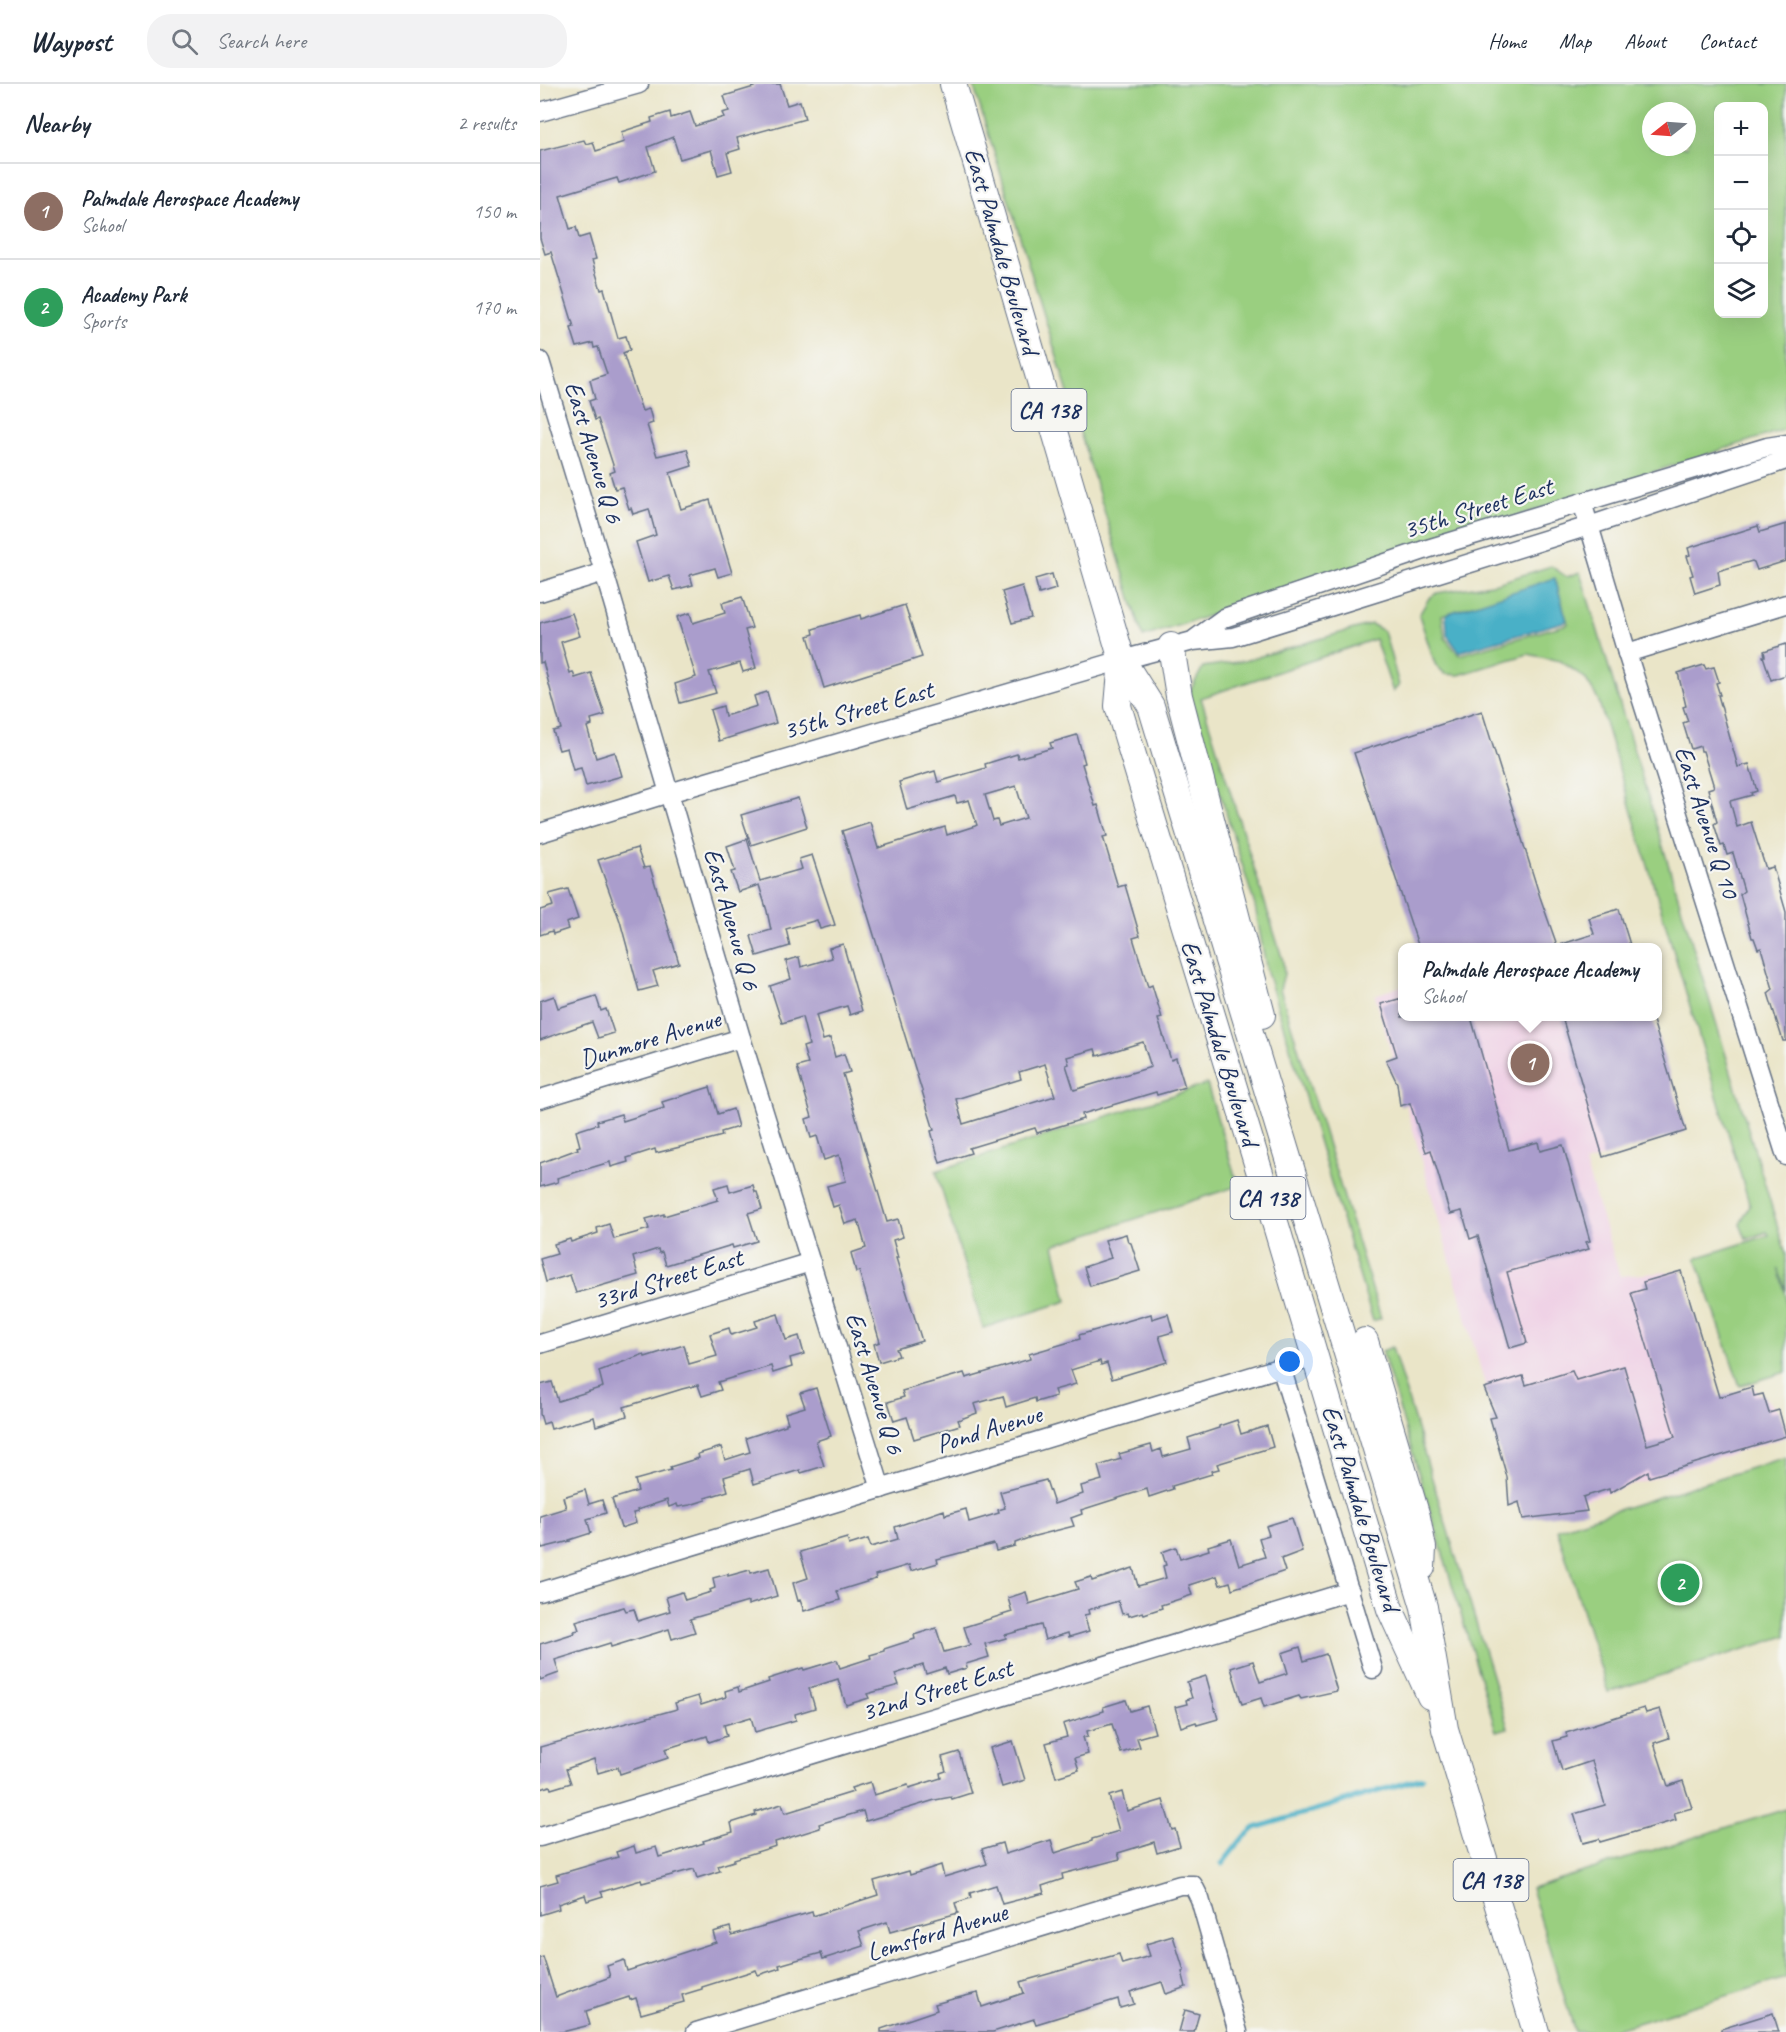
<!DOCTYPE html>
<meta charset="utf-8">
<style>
body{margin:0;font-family:Caveat,sans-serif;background:#f2f2f3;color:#1f2937}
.controls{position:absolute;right:18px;top:18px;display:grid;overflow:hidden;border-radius:12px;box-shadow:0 6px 24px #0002}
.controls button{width:54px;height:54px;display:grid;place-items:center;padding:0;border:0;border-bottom:2px solid #e0e1e3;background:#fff;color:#1f2937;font:30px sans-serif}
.compass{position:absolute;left:1102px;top:18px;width:54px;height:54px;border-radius:50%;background:#fff;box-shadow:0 6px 24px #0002;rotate:253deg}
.you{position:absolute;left:750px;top:1278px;width:21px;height:21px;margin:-15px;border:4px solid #fff;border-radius:50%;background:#1a73e8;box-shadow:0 0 0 9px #1a73e833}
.badge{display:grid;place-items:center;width:39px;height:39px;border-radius:50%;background:#1a73e8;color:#fff;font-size:20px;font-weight:700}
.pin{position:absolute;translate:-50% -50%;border:3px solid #fff;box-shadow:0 2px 6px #0006}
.popup{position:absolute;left:858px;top:859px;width:264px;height:78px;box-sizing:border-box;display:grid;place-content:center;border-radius:12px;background:#fff;filter:drop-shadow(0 2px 4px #0005);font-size:20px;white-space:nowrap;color:#747a83}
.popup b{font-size:22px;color:#1f2937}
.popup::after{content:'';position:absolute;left:50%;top:100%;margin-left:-12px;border:12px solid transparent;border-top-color:#fff}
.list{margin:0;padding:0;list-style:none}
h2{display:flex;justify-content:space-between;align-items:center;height:78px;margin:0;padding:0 24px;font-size:26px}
h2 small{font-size:20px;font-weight:400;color:#747a83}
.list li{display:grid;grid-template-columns:39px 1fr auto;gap:18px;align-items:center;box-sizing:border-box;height:96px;padding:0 24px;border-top:2px solid #e0e1e3}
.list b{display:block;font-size:22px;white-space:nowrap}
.list p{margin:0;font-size:20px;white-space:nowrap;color:#747a83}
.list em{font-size:20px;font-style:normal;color:#747a83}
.icon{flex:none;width:33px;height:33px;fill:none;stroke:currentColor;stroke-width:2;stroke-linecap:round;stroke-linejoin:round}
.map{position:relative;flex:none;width:1246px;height:1948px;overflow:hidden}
header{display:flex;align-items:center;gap:36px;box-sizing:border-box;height:84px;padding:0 30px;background:#fff;border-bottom:2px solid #e0e1e3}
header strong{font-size:28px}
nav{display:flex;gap:33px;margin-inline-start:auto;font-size:21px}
.search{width:420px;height:54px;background:#f2f2f3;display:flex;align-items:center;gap:15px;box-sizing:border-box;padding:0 21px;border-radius:24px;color:#747a83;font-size:22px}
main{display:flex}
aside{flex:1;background:#fff}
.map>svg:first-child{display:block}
</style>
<header>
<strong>Waypost</strong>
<div class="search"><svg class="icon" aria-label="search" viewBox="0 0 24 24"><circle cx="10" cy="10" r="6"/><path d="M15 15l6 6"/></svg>Search here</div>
<nav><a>Home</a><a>Map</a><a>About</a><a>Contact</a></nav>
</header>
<main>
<aside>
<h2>Nearby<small>2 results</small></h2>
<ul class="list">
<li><span class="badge" style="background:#8d6e63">1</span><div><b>Palmdale Aerospace Academy</b><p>School</p></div><em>150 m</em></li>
<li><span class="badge" style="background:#2e9e5b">2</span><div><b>Academy Park</b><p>Sports</p></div><em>170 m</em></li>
</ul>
</aside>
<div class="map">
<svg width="1246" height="1948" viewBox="0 0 1246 1948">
<rect width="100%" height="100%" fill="#f6f6f2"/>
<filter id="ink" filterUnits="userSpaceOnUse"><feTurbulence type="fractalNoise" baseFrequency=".0167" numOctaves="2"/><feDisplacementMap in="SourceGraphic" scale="12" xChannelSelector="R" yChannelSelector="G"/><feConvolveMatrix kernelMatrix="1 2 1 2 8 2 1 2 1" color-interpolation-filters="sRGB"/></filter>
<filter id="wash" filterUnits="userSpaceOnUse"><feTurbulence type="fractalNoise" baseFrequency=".008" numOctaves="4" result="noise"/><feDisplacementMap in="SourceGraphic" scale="24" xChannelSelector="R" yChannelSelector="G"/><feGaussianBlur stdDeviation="1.35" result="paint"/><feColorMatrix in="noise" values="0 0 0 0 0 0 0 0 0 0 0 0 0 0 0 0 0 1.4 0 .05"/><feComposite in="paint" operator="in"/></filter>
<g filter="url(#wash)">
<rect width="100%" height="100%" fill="#eae5c8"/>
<path fill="#efd0e5" d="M862 902V932L1112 933 1146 1047 1045 1079 1080 1192 1141 1187 1179 1313 1212 1303 1239 1326 1246 1353 983 1435 835 911Z"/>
<g fill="#9acf80" stroke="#5a7f6f" stroke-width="1.5" fill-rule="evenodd">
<path d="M433 0H1246V345L603 553ZM1178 22H1224V230H1178ZM1111 27H1147V63H1111Z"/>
<path d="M1011 482 1027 493 1040 488 1246 1170V1207L1238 1184 1246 1211V1288L1200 1302 1156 1174 1229 1151 1227 1148 1206 1155 1200 1140 1210 1122 1058 615 1045 594 1020 577 988 570 919 591 905 590 895 580 879 531 889 514 897 509 957 499ZM1015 495 1028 540 919 571 905 554 902 531Z"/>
<path d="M831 540 844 547 859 601 853 608 835 555 661 614 743 877 744 890 740 905 841 1234 833 1237 727 888 715 822 649 609 663 583 704 577Z"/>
<path d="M667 1000 698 1102 514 1161 527 1217 443 1244 396 1087Z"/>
<path d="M852 1263 968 1644 956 1647 842 1267Z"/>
<path d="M1246 1373V1552L1068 1608 1017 1445Z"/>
<path d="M1246 1725V1894L1067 1948H1035L991 1804Z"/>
</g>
<path fill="#48b0c7" stroke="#327092" stroke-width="1.5" d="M1015 494 1027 537 919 568 907 551 906 530Z"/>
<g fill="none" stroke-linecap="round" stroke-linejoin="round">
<path stroke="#48b0c7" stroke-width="5" d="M682 1780 701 1756 715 1744 882 1694"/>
</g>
<g id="blocks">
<g fill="#aa9dcc" fill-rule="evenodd">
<path d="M213 0H240L247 21 260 17 265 35 197 54 200 65 187 69 192 87 178 91 171 66 140 75 133 53 108 63 115 87 79 99 77 94 20 111 30 145 36 143 39 154 49 151 56 175 52 176 61 206 64 205 78 254 86 252 90 266 83 269 102 327 109 325 113 339 107 341 117 372 147 365 152 382 130 389 141 425 170 416 192 489 178 493 175 484 150 491 153 501 134 506 129 492 108 498 96 458 116 451 109 425 93 430 91 424 89 425 82 403 75 405 70 389 75 387 58 335 55 336 49 317 55 315 50 296 67 290 58 263 54 264 53 259 37 263 31 244 34 243 11 168 5 170 0 154V67L44 56 46 60 53 58 56 67 84 58 81 48 112 38 111 34 130 28 131 34 150 28 155 42 184 33 182 29 189 27 184 12 214 3Z"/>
<path d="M1246 440V477L1217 486 1214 478 1212 477 1178 487 1180 501 1155 509 1150 492 1153 491 1147 472 1150 471 1148 464 1218 442 1220 448Z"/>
<path d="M512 490 516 505 499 510 495 495Z"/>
<path d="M482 502 491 534 472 539 462 508Z"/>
<path d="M202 513 212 544 205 546 216 584 203 588 200 579 169 588 176 609 140 619 135 600 156 593 137 533 150 529 153 539 185 529 182 519Z"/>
<path d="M365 521 382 573 284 604 268 552 274 550 273 545 320 531 321 535Z"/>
<path d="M32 529 40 552 21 558 30 589 33 588 35 594 51 589 65 631 51 635 52 641 47 643 56 674 75 668 82 692 46 702 41 684 33 686 27 664 19 666 13 647 21 645 3 578 0 579V539Z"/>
<path d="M1246 560V591L1231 596 1223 572H1225L1224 567Z"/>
<path d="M1164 581 1166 585 1174 583 1179 598 1176 599 1180 611H1178L1198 683 1209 680 1217 707 1211 709 1212 711 1190 717 1197 743 1211 738 1226 785 1233 783 1246 828V957H1243L1228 909 1233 905 1221 864 1218 865 1214 854H1212L1200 810 1204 807 1193 769 1187 771 1184 761 1181 762 1174 740 1177 738 1168 705 1174 703 1163 667H1161L1160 662 1151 665 1143 639 1148 637 1143 623 1146 622 1138 589Z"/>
<path d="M227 608 236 639 179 657 170 626 183 622 185 632 217 622 214 612Z"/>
<path d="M942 627 1000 813 1018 864H879L814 669Z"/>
<path d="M537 651 545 679 542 680 555 722 558 721 567 752 563 753 578 803 585 801 600 852 593 854 608 903 612 901 622 934 618 935 631 976 636 974 645 1003 617 1011 616 1008 542 1030 543 1035 497 1049 495 1044 429 1064 431 1069 400 1079 391 1047 394 1046 302 747 330 738 338 764 405 743 407 751 435 742 437 741 429 716 417 719 415 712 367 726 359 698 395 687 398 698 446 684 445 680 477 670 478 674 512 664 510 659ZM476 702 486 734 459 742 457 736 453 737 445 711ZM603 958 611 983 534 1006 526 981 529 980 527 973 555 965 557 972ZM505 980 515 1012 423 1040 416 1015 481 995 479 988Z"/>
<path d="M258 714 267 743 211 761 201 731Z"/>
<path d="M207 755 220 797 262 785 259 775 272 771 295 841 280 845 277 836 246 845 250 862 217 872 211 852 231 846 227 827 219 801 198 808 191 788 195 787 187 762Z"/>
<path d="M97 764 104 784 110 783 139 879 113 887 118 902 99 907 80 837 58 776Z"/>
<path d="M28 805 38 835 26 839 28 845 13 850 12 847 0 851V826L13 822 9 810Z"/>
<path d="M1079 825 1091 864H1022V860L1054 850 1049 834Z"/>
<path d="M303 860 322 927 310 931 307 922 276 931 283 956 290 954 295 973 304 970 310 988 303 990 347 1138 358 1135 363 1153 353 1156 358 1174H356L382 1257 356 1265 359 1272 339 1278 334 1260 340 1258 319 1187 316 1188 311 1169 326 1164 318 1136 305 1140 299 1121 293 1123 287 1102 306 1097 299 1071 284 1076 277 1052 271 1054 266 1035 272 1033 257 983 268 980 263 963 269 961 262 933 242 939 230 902 251 895 246 877 259 873 261 883 292 874 289 864Z"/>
<path d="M14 912 18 924 56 912 61 927 66 925 74 949 58 954 52 938 0 956V917Z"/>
<path d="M862 914V933H931L969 1066 998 1058 1000 1067 1023 1061 1050 1157 1046 1158 1049 1165 967 1188 987 1259 970 1264 938 1152 930 1155 922 1127 910 1130 891 1066 886 1068 870 1019 860 1022 857 999 846 976 857 972 841 920Z"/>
<path d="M1022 933H1112L1146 1047 1063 1073Z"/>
<path d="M170 1003 178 1030 193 1025 198 1043 181 1048 182 1052 160 1058 116 1069 115 1065 87 1074 88 1078 71 1083 70 1078 17 1094 18 1098 0 1103V1079L38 1065 37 1063 40 1062 36 1047 58 1040 57 1037 81 1030 83 1037 124 1024 122 1018Z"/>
<path d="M188 1100 190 1108 213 1101 215 1108H217L222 1125 208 1129 217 1157 193 1164 192 1161 126 1181 122 1168 119 1169 118 1165 93 1173 98 1191 36 1209 30 1191 6 1198 0 1175 17 1170 14 1160 30 1155 31 1158 58 1149 57 1144 69 1140 74 1155 109 1145 106 1135 124 1130V1132L178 1116 174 1104Z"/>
<path d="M586 1150 588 1158 591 1159 600 1187 550 1202 544 1183 571 1174 565 1156Z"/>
<path d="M1141 1187 1179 1313 1212 1303 1214 1312 1223 1310 1229 1329 1239 1326 1246 1352 1109 1393 1108 1387 1070 1409 1069 1405 1043 1413 1047 1427 983 1435 979 1418 969 1422 967 1393 950 1334 956 1333 944 1304 983 1292 986 1301 1032 1287 1036 1296 1084 1282 1107 1361 1135 1353 1091 1209 1105 1205 1103 1198Z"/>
<path d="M238 1230 246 1256 259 1252 264 1270 250 1274 252 1283 233 1289 231 1282 178 1298 181 1306 162 1312 158 1301 142 1305 84 1323 87 1332 56 1342 54 1333 11 1345 9 1338 3 1340 0 1330V1301L12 1298 18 1317 63 1303 59 1287 104 1270 105 1273 144 1261 149 1280 177 1272 170 1250 189 1244 191 1251 217 1243 215 1237Z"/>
<path d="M611 1230 612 1235 628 1230 633 1248 619 1252 627 1278 572 1295 567 1279 561 1281 560 1277 531 1286 536 1300 514 1306 516 1312 496 1318 495 1314 466 1323 463 1312 434 1320 437 1329 418 1336 420 1341 374 1355 367 1333 354 1337 348 1318 364 1313 362 1307 424 1289 426 1294 490 1275 489 1270 540 1255 539 1251Z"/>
<path d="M276 1304 291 1352 276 1357 284 1382 261 1389 260 1386 214 1400 210 1385 184 1393 188 1407 165 1414 166 1416 150 1421 138 1423 137 1420 129 1423 127 1416 97 1426 98 1428 93 1429 96 1439 81 1444 72 1415 98 1407 95 1396 131 1386 130 1383 159 1374 158 1370 181 1363 185 1376 210 1368 206 1354 246 1341V1339H248L245 1329 265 1323 260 1309Z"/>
<path d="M697 1336 701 1350 727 1342 733 1363 677 1380 679 1385 671 1387 672 1390 632 1402 633 1405 609 1413 607 1405 541 1426 542 1430 531 1434 534 1442 491 1453 475 1459V1462L456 1467 454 1460 397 1475 398 1479 371 1487 369 1481 335 1491 336 1495 297 1507 300 1516 264 1527 260 1516 258 1517 253 1499 268 1494 260 1468 307 1454 309 1461 328 1455 331 1463 358 1455 355 1443 404 1426 405 1431 426 1425 429 1438 459 1429 458 1426 465 1424 460 1408 506 1396 514 1420 543 1410 541 1402 562 1396 558 1382 581 1375 579 1370 611 1361 613 1368 621 1365 623 1373 651 1365 648 1354 679 1344V1342Z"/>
<path d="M45 1406 49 1420 62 1416 66 1429 47 1435 51 1449 29 1456 30 1457 2 1464 0 1457V1432L26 1424 23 1413Z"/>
<path d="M752 1434 762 1467 741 1475 745 1487 692 1505 690 1498 680 1501 677 1492 649 1501 652 1511 621 1521 622 1524 604 1530 603 1528 589 1532 588 1529 582 1530 578 1517 548 1526 549 1530 544 1531 549 1547 529 1553 528 1549 505 1556 501 1541 465 1551 466 1554 445 1560 449 1573 426 1580 427 1584 407 1590 405 1584 386 1590 383 1581 355 1590 359 1601 327 1610 329 1614 306 1621 298 1595 269 1604 275 1624 255 1630 256 1636 215 1648 211 1633 184 1641 187 1652 169 1658 167 1652 125 1665 128 1674 80 1690 78 1683 58 1689 54 1675 26 1685 31 1699 11 1705 10 1702 0 1705V1663L137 1625 135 1619 158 1612 161 1621 186 1613 185 1607 198 1603 199 1608 229 1598 228 1595 263 1584 264 1586 297 1576 300 1584 331 1574 330 1571 344 1567V1565L375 1555 374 1551 396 1544 404 1568 430 1561 424 1543 472 1528 468 1514 486 1508 489 1520 538 1505 535 1498 551 1493 552 1497 593 1484 598 1502 626 1494 623 1482 626 1481 622 1468 636 1463 640 1475 669 1466 668 1462 691 1455 699 1481 725 1473 719 1454 729 1451 726 1442Z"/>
<path d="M229 1484 237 1512 208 1521V1518L150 1535 155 1548 132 1555 129 1545 71 1563 70 1559 15 1576 19 1589 0 1596V1560L35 1549 34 1547 39 1546 36 1537 84 1523 86 1527 94 1525 98 1537 130 1527 126 1513 142 1508 145 1516 171 1508 170 1506 175 1504 173 1494 188 1490V1492L210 1486 211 1489Z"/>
<path d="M760 1563 764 1577 786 1570 797 1607 761 1615 759 1612 724 1623 721 1614 702 1620 691 1584 713 1577 720 1598 748 1589 742 1569Z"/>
<path d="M666 1592 678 1635 657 1641 656 1638 641 1643 635 1623 647 1620 646 1616 652 1614 647 1598Z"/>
<path d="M586 1616 590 1627 607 1622 615 1649 597 1654 600 1663 581 1669 572 1640 547 1647 548 1652 543 1653 548 1670 535 1674 539 1686 516 1693 506 1659 527 1653 523 1640 564 1627 563 1623Z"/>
<path d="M1104 1624 1106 1629 1120 1625 1129 1654 1114 1659 1128 1702 1143 1697 1152 1724 1134 1729 1136 1736 1060 1758 1059 1755 1043 1759 1034 1730 1065 1721 1052 1677 1022 1687 1013 1657 1027 1653 1026 1649Z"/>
<path d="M473 1657 485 1696 462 1703 450 1664Z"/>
<path d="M419 1668 431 1709 412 1715 411 1713 395 1716 326 1737 323 1727 279 1740 280 1744 235 1758 236 1762 194 1775V1777L178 1782 180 1787 157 1794 154 1785 102 1799 101 1796 61 1808 63 1812 47 1817 45 1811 18 1820 19 1825 0 1831V1802L18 1797 16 1791 78 1773 76 1768 94 1762 96 1769 116 1763 119 1773 164 1759 163 1757 193 1748 191 1739 216 1731 215 1728 242 1720 245 1729 313 1708 311 1704 330 1698 334 1711 368 1701 369 1704 401 1694 400 1689 406 1687 402 1673Z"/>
<path d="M582 1708 587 1727 623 1716 632 1746 635 1745 640 1762 617 1769 614 1758 578 1769 580 1775 522 1790 523 1795 502 1802 504 1809 462 1820 456 1801 430 1809 431 1814 415 1819 418 1829 350 1848 347 1838 319 1847 324 1862 283 1875 281 1869 239 1881 240 1884 218 1891 216 1886 162 1903V1905L142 1911 144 1918 101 1930 96 1914 90 1916 89 1913 46 1927 50 1941 22 1948H0V1874L3 1873 16 1913 70 1893 67 1882 84 1876 87 1887 176 1858 173 1848 190 1843 192 1851 272 1828 273 1832 338 1811 334 1797 369 1787 370 1791 401 1781 404 1793 447 1780 442 1765 462 1759 465 1770 511 1756 515 1769 552 1757V1755L579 1747 569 1712Z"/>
<path d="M633 1852 644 1887 642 1888 646 1903 626 1910 622 1898 590 1908 594 1920 580 1924 578 1915 496 1940 494 1935 453 1948H341V1945L397 1926 395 1920 413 1915 438 1909 442 1923 484 1909 480 1898 579 1870 582 1880 610 1872 606 1860Z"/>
<path d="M645 1926 659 1930 654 1948H639Z"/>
<path d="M1233 1929 1239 1948H1181V1945Z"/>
</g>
</g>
</g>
<g filter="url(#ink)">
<use href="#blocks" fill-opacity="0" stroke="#636f83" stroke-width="1.5"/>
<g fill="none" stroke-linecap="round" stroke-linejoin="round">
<defs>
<g id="minor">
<path d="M0 28 99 0"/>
<path d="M0 277 64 488 201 954 341 1405"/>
<path d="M1042 418 1087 569 1246 1072"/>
<path d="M0 508 64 488"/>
<path d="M655 555 684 534 887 465 1227 363 1246 360"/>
<path d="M1087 569 1246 520"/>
<path d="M0 749 129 709 582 576 653 557 693 553 1049 442 1246 376"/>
<path d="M0 1015 201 954"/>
<path d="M0 1260 271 1178"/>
<path d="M741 1283 833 1585"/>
<path d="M0 1508 775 1273"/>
<path d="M0 1753 810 1507"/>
<path d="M156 1948 640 1801H653L660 1815 698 1948"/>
</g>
<g id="highway">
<path d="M413 0 582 576 611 622 884 1523 905 1645 996 1948"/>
<path d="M631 562 639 612 722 931"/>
<path d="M582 576 578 622 737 1145 850 1525 890 1612"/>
<path d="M825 1257 877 1433 883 1464 882 1483"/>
</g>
</defs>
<use href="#minor" stroke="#636f83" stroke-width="21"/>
<use href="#highway" stroke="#636f83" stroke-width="28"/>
<use href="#minor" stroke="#fff" stroke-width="18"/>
<use href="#highway" stroke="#fff" stroke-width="26"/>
</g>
</g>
<g text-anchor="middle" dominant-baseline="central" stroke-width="4.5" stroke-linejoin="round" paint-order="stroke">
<g fill="#f6f6f2" stroke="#5d6b8a" stroke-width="1.5">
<rect x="471.5" y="305" width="75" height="42" rx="4.5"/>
<rect x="690.5" y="1093" width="75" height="42" rx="4.5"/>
<rect x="913.5" y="1775" width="75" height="42" rx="4.5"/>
</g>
<g font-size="24" font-weight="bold" fill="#1b2f5e">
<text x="509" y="326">CA 138</text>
<text x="728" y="1114">CA 138</text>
<text x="951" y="1796">CA 138</text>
</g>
<g font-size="26" fill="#1b2f5e" stroke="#f6f6f2">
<text transform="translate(462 167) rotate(74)">East Palmdale Boulevard</text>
<text transform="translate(54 368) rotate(73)">East Avenue Q 6</text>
<text transform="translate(938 424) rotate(-17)">35th Street East</text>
<text transform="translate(318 626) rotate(-16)">35th Street East</text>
<text transform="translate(1167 738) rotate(72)">East Avenue Q 10</text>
<text transform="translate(192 835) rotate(74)">East Avenue Q 6</text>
<text transform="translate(110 955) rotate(-17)">Dunmore Avenue</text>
<text transform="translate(680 959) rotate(73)">East Palmdale Boulevard</text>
<text transform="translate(128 1195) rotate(-17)">33rd Street East</text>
<text transform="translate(335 1299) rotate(73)">East Avenue Q 6</text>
<text transform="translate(449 1345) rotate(-17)">Pond Avenue</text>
<text transform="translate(821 1424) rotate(73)">East Palmdale Boulevard</text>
<text transform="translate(397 1606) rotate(-17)">32nd Street East</text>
<text transform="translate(397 1848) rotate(-17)">Lemsford Avenue</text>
</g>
</g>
</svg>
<div class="controls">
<button>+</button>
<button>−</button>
<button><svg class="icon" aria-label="locate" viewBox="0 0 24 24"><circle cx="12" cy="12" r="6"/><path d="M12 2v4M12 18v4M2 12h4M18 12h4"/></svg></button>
<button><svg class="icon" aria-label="layers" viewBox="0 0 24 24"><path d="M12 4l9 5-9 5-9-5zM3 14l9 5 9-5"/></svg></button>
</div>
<svg class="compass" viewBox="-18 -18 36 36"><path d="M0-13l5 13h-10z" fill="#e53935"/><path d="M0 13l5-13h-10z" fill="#747a83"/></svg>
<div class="you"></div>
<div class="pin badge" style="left:990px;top:979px;background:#8d6e63">1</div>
<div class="popup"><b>Palmdale Aerospace Academy</b>School</div>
<div class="pin badge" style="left:1140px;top:1499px;background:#2e9e5b">2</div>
</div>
</main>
